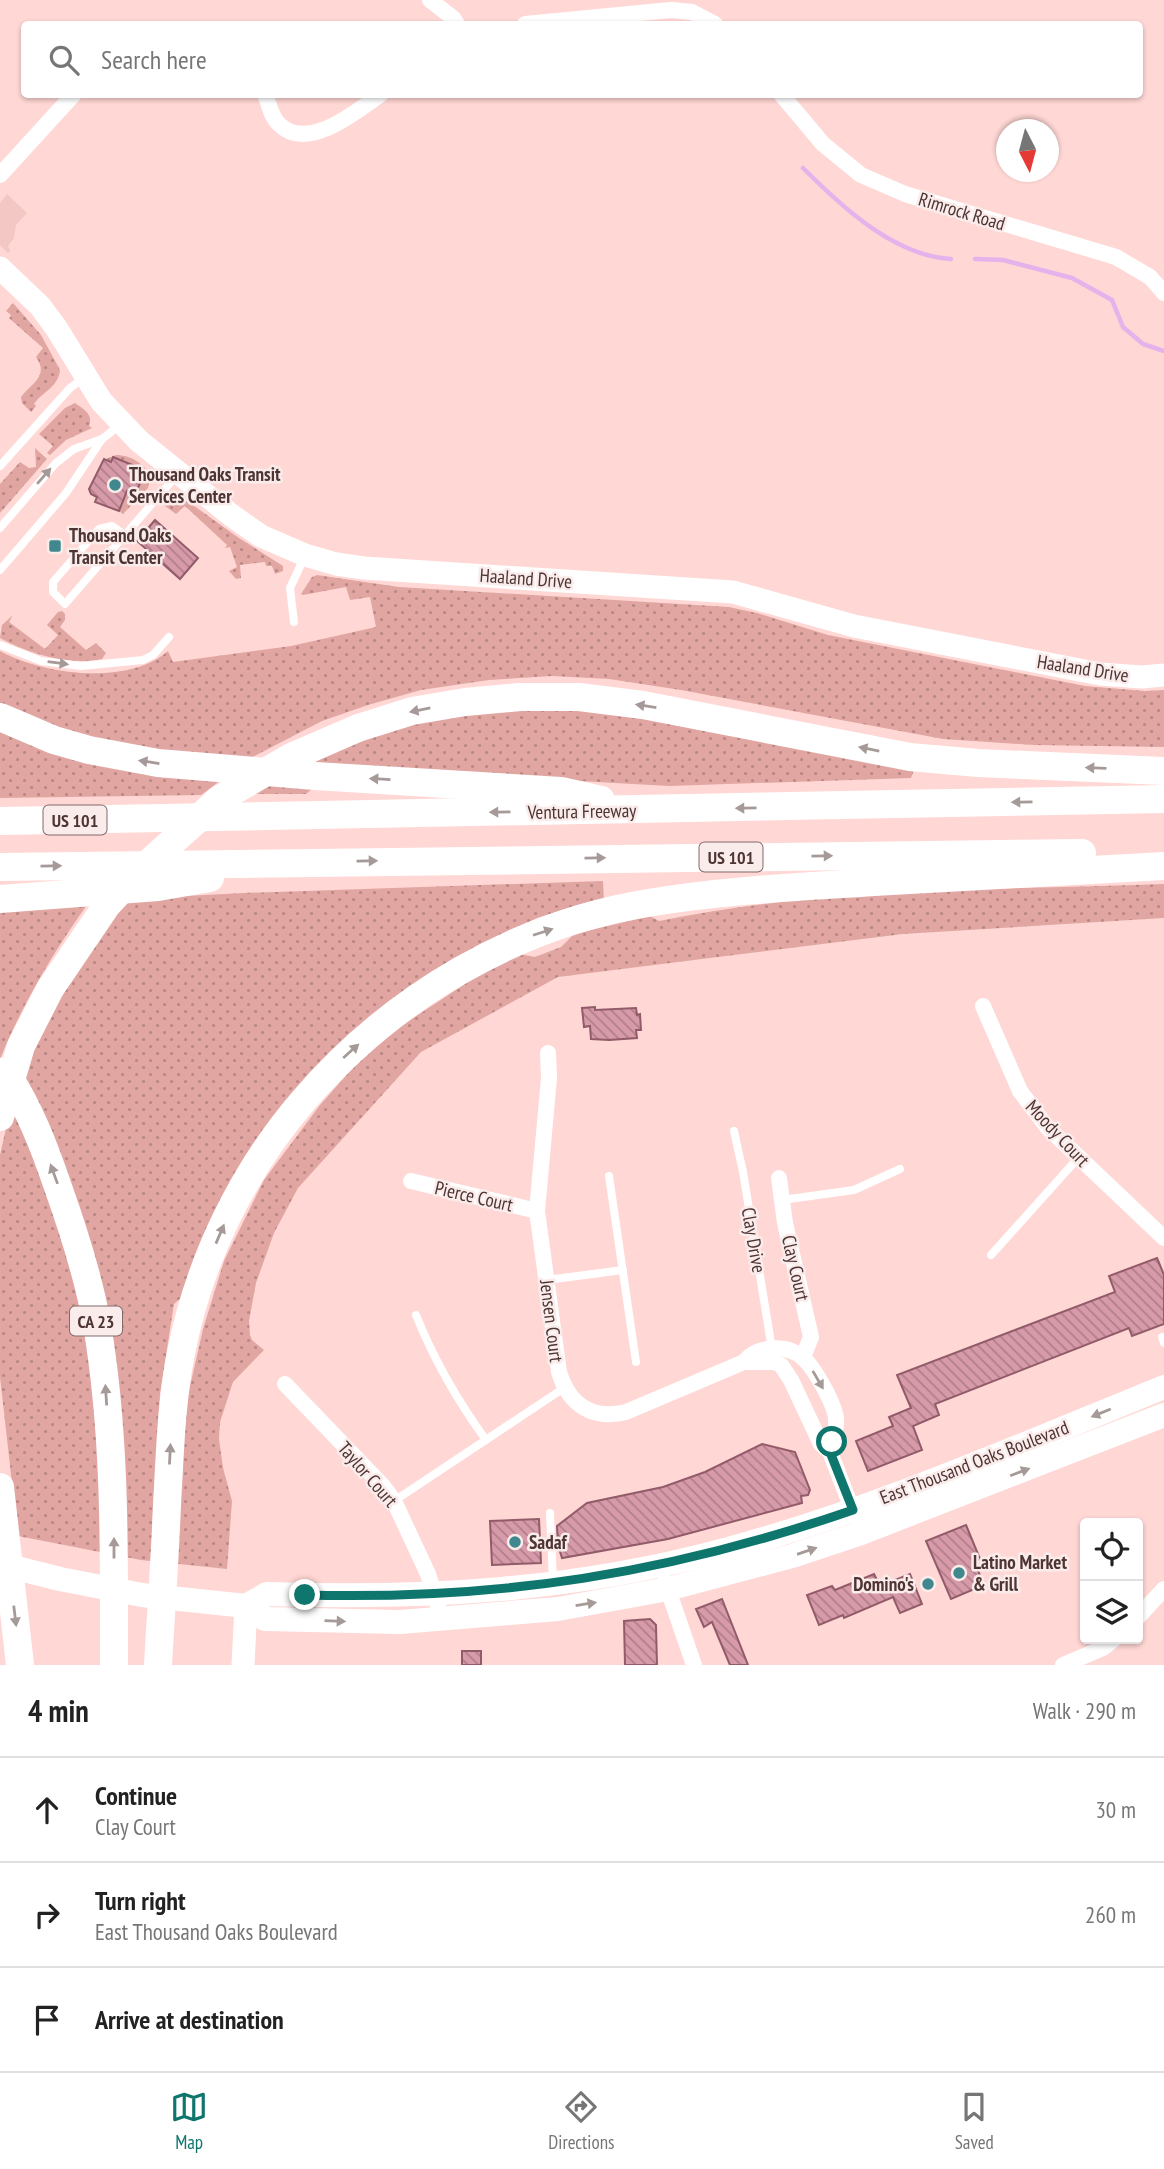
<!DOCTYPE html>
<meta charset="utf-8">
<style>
body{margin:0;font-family:"PT Sans Narrow",sans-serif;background:#f6f6f6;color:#222}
.controls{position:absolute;right:21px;bottom:21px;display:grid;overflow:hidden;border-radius:7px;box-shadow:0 2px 5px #0004}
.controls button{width:63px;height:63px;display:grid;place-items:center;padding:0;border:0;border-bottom:2px solid #e0e0e0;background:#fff;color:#222;font:35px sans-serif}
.compass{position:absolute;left:996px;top:119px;width:63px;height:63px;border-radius:50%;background:#fff;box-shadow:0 2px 5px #0004;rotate:174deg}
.stop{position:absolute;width:21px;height:21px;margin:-16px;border:5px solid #0f766e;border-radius:50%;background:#fff}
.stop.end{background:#0f766e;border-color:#fff;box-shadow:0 2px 7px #0008}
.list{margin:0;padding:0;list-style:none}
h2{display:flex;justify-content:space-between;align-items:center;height:91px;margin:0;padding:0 28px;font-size:30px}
h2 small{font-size:23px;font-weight:400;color:#767676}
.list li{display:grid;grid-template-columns:46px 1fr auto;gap:21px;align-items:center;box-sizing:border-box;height:105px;padding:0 28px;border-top:2px solid #e0e0e0}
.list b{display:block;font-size:26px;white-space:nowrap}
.list p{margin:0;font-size:23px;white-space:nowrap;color:#767676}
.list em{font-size:23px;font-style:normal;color:#767676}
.icon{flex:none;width:38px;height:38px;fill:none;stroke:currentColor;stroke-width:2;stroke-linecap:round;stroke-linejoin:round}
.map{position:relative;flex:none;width:1164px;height:1665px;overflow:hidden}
.search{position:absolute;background:#fff;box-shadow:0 2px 5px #0004;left:21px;right:21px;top:21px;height:77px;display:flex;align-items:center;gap:18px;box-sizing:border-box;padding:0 24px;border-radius:7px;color:#767676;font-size:26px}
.sheet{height:406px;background:#fff}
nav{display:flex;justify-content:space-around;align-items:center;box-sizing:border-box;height:98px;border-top:2px solid #e0e0e0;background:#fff;font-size:19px;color:#767676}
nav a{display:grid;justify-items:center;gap:4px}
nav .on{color:#0f766e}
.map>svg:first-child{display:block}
</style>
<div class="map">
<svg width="1164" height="1665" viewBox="0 0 1164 1665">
<defs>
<pattern id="grass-dots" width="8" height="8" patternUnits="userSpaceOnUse" patternTransform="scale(1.75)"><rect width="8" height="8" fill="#e1a6a2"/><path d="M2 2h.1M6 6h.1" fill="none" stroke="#b98885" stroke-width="1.8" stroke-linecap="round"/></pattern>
<pattern id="building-back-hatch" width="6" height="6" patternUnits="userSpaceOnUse" patternTransform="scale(1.75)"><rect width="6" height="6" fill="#d79aa9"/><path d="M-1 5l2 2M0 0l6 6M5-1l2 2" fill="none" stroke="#b17e8a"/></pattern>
</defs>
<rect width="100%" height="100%" fill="#ffd7d4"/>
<path fill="#f3c7c3" d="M7 194 27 213 16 225 14 238 8 246 10 251 8 253 0 245V203Z"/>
<g fill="url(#grass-dots)">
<path d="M13 303 41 335 60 370C58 388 43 391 34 404L36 406 31 412 22 403 21 397C33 382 49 376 36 357L43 348 9 318 11 315 6 311Z"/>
<path d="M75 403C82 408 94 414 89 426L92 428 66 440 50 455 47 453 53 446 39 434 65 408Z"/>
<path d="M35 448 47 459 0 513V484L20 462 29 468 36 467Z"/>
<path d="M116 455C131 455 145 464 151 477L148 488 123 514 119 511 127 492 136 495 144 474 134 468 135 466 113 457 110 461 106 459Z"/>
<path d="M183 498 239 538 283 566V571L275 574 272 566H266L265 562 240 565 241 578 236 579 229 571 237 567 230 547 225 548 227 545 185 506 176 514 165 506 169 500 172 502Z"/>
<path d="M317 575 399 587 729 607 757 613 828 635 1085 686 1145 691 1164 690V747L1034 745 943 739 681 690 609 679 552 676 489 680 421 690 368 705 322 721 247 760 100 743 0 708V651C44 675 128 686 168 651L173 662 291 646 376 627 370 597 350 600 346 587 303 595 301 594 312 577Z"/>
<path d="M62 611 65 614V620L60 627 86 650 96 643 106 653 102 659C68 666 30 654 0 638L2 625 13 615 9 622 45 649 58 635 47 625 58 612Z"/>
<path d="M567 708 626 713 914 770 911 778 669 786 491 776 319 783 306 794H252L350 744 423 722 460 715Z"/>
<path d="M0 725 225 777 201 795 0 798Z"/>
<path d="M603 881 604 902 578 905 537 918 492 939 363 1023 182 1297 174 1304 160 1394 152 1527 186 1404 203 1329 224 1261 264 1180 320 1105 352 1069 392 1032 474 978 520 954 535 957 561 947 574 934 650 916 659 921C825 887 996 890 1164 884V918L903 934 558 977 421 1052 298 1188 274 1233 256 1283 249 1321 250 1335 252 1340 264 1350 233 1382 220 1422 219 1439 223 1468 232 1501 227 1569 141 1560 18 1536 0 1377V1155L10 1111 31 1050 58 997 126 899 244 893Z"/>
<path d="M89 902C54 951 23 1003 0 1059V910Z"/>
</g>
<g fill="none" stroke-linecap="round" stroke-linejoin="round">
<g stroke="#e6b2ec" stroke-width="4.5">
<path d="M803 168C841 206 894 256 951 259"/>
<path d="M975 259 1003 260 1072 278 1112 300 1123 327 1143 344 1164 351"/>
</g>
</g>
<g fill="url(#building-back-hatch)" stroke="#925b69" stroke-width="2">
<path d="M113 457 135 466 134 468 144 474 135 495 127 491 119 511 95 502 97 497 91 494 89 489 104 459 111 462Z"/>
<path d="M155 520 198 558 180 579 137 541Z"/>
<path d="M595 1007V1010L636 1008 637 1015 640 1014 641 1030H636L637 1038 609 1040 591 1039 590 1026 584 1027 582 1008Z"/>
<path d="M1157 1258 1164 1275V1324L1132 1336 1129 1328 935 1404 939 1415 913 1426 922 1450 868 1471 856 1441 893 1426 889 1417 911 1408 897 1375 1115 1292 1109 1276Z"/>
<path d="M762 1444 795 1452 810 1490 808 1495 801 1496 802 1503 668 1539 562 1558 558 1545 557 1526 587 1503 663 1487 705 1472Z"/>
<path d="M539 1519 541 1563 492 1565 490 1521Z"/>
<path d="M966 1525 980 1559 974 1561 984 1585 951 1599 926 1541Z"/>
<path d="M874 1574 880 1586 910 1574 922 1604 900 1613 893 1597 844 1618 843 1615 819 1625 807 1595 832 1586 835 1590Z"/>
<path d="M722 1599 748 1665H730L712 1622 704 1627 696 1609Z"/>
<path d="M650 1619 656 1625 657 1665H625L624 1621Z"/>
<rect x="462" y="1651" width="19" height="14"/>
</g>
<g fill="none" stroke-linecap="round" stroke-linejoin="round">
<g stroke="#fff" stroke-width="8">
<path d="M0 466 70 388 85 377"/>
<path d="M0 528 56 463 74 449 102 439"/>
<path d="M125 535 112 526 99 529 53 582V592L65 604 177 475"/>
<path d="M0 570 66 493 102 439 120 425"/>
<path d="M294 622 290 588 304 558"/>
<path d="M0 645 41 661 81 666 143 660 153 655 169 637"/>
<path d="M734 1131 743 1172 772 1349"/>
<path d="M609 1176 636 1362"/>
<path d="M782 1200 854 1190 900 1169"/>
<path d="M991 1255 1079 1157"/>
<path d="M547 1280 623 1270"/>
<path d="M416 1315C434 1360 457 1400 486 1440"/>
<path d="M1162 1337 1164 1343"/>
<path d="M394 1501 564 1388"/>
<path d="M550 1513 553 1582"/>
</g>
<g stroke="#fff" stroke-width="16">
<path d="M430 0 453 18 457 24"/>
<path d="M525 24 671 10 692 12 715 24"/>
<path d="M265 94C269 104 271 117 279 124 307 153 357 111 381 94"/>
<path d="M781 94 823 144 861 175 905 194 1116 257 1150 277 1164 293"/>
<path d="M0 175 74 94"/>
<path d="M983 1006 1020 1091 1047 1127 1164 1238"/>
<path d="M548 1053 549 1078 537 1211 559 1372C569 1405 592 1420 626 1412L744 1362H774L781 1365 791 1380 821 1444 830 1452 855 1517"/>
<path d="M779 1178 785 1223 811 1337 803 1357"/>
<path d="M411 1181 537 1211"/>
<path d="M744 1362C757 1346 787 1343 803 1358 814 1367 836 1406 836 1420 837 1430 832 1442 830 1452"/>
<path d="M285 1384 383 1486 394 1501 428 1574 442 1619"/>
<path d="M665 1581 694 1665"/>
<path d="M1138 1617 1164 1589"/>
<path d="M1063 1665 1103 1648 1114 1639"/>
</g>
<g stroke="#fff" stroke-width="23">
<path d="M0 268 40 306 57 329 101 401 139 441 231 515 261 536 305 555 336 564 364 568 733 592 854 626 1100 674 1142 677 1164 675"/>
<path d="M243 1665 246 1606"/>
</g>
<g stroke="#fff" stroke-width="24">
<path d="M0 1564 60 1579 142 1595 246 1606 265 1619 400 1622 558 1609 668 1589 792 1556 861 1533 1164 1415"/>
<path d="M246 1606 267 1594C426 1599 574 1591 728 1549 877 1509 1021 1445 1164 1387"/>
</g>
<g stroke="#fff" stroke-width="28">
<path d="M0 717 54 740 89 750 158 763 315 776 561 791 601 800"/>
<path d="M0 821 1164 799"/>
<path d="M0 867 1082 853"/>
<path d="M0 899 158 887 210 878"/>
<path d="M5 1071C29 1107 44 1146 58 1187 74 1232 89 1278 97 1325 116 1437 114 1552 114 1665"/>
<path d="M0 1117 21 1046 50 989 107 905 133 877 220 799 291 757 358 728 412 711 465 702 520 697H579L643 705 910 757 978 763 1164 771"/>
<path d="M0 1487 20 1665"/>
<path d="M158 1665C161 1612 165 1558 167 1505 170 1454 171 1403 181 1353 199 1261 242 1172 303 1101 392 997 517 923 654 902 727 890 801 887 874 882 971 877 1067 871 1164 866"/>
</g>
</g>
<defs><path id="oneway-solid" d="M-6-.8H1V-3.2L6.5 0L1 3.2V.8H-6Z" transform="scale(1.75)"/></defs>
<g fill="#a69a98">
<use href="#oneway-solid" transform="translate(44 476) rotate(-49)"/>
<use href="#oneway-solid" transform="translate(58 663) rotate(7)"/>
<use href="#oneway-solid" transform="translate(646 706) rotate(-171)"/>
<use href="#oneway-solid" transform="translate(420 710) rotate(169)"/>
<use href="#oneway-solid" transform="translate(869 749) rotate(-169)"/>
<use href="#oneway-solid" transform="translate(149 762) rotate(-171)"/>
<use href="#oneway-solid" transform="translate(1096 768) rotate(-178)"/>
<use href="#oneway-solid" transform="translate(380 779) rotate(-177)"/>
<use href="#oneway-solid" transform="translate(1022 802) rotate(179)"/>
<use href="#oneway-solid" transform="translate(746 808) rotate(179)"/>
<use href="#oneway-solid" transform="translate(500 812) rotate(179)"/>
<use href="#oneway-solid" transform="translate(822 856) rotate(-1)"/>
<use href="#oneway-solid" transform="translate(595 858) rotate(-1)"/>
<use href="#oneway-solid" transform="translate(367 861) rotate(-1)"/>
<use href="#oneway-solid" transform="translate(51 866) rotate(-1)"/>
<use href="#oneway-solid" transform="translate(543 932) rotate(-18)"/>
<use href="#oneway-solid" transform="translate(351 1051) rotate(-42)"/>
<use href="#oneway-solid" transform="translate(54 1174) rotate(-110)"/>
<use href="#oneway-solid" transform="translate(220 1234) rotate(-67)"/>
<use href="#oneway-solid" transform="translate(818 1380) rotate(60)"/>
<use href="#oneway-solid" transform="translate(106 1395) rotate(-94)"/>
<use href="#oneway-solid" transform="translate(1101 1413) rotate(158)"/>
<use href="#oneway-solid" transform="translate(170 1454) rotate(-87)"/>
<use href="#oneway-solid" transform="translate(1020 1472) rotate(-21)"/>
<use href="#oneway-solid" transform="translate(114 1548) rotate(-90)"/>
<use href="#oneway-solid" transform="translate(807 1551) rotate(-19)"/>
<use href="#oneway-solid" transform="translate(586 1604) rotate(-9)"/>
<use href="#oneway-solid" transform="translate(15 1616) rotate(83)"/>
<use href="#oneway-solid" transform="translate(335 1621) rotate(2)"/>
</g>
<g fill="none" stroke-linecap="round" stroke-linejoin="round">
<path stroke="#0f766e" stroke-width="9" d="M305 1595C500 1600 668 1574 853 1510L830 1452 832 1442"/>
</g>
<g fill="#40878e" stroke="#f9eceb" stroke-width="2.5">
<circle cx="115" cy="485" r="7"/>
<rect x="48" y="539" width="14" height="14" rx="3.5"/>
<circle cx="515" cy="1542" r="7"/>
<circle cx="959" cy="1573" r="7"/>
<circle cx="928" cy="1584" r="7"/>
</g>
<g text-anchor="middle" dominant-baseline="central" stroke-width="5" stroke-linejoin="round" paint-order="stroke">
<g fill="#f9eceb" stroke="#816b6a" stroke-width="2">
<rect x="43.5" y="805.5" width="63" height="29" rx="5"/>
<rect x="699.5" y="842.5" width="63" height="29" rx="5"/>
<rect x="70" y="1306.5" width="52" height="29" rx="5"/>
</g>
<g font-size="18" font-weight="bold" fill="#4e3432">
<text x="75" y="820">US 101</text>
<text x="731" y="857">US 101</text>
<text x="96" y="1321">CA 23</text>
</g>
<g font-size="19" fill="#4e3432" stroke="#f9eceb">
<text transform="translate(962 211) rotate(17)">Rimrock Road</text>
<text transform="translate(526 578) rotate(4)">Haaland Drive</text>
<text transform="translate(1083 668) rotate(9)">Haaland Drive</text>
<text transform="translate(582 811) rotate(-1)">Ventura Freeway</text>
<text transform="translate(1058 1133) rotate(47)">Moody Court</text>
<text transform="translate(474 1196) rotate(13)">Pierce Court</text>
<text transform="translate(754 1240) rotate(80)">Clay Drive</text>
<text transform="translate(796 1268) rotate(77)">Clay Court</text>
<text transform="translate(552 1321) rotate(83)">Jensen Court</text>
<text transform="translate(974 1462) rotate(-21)">East Thousand Oaks Boulevard</text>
<text transform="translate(368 1474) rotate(49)">Taylor Court</text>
</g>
<g font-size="19" font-weight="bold" fill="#4e3432" stroke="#f9eceb" text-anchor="start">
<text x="129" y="474">Thousand Oaks Transit<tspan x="129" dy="22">Services Center</tspan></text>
<text x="69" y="535">Thousand Oaks<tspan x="69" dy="22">Transit Center</tspan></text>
<text x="529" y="1542">Sadaf</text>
<text x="973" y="1562">Latino Market<tspan x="973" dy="22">&amp; Grill</tspan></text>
<text x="914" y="1584" text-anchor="end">Domino's</text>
</g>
</g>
</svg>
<div class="controls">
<button><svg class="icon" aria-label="locate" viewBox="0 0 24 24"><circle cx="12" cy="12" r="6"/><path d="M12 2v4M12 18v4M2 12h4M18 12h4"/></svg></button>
<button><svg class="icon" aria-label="layers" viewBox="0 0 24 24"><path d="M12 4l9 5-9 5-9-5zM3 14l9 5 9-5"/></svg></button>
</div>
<svg class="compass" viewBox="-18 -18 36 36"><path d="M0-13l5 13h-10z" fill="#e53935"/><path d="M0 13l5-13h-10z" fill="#767676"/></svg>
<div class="stop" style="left:832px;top:1442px"></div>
<div class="stop end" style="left:305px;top:1595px"></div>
<div class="search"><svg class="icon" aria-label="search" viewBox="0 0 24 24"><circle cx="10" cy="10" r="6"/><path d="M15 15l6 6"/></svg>Search here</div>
</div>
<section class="sheet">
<h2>4 min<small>Walk · 290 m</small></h2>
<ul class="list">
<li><svg class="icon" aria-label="ahead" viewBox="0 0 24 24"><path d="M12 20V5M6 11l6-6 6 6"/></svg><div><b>Continue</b><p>Clay Court</p></div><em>30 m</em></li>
<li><svg class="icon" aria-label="right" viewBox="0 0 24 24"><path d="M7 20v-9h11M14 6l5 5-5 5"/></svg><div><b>Turn right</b><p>East Thousand Oaks Boulevard</p></div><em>260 m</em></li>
<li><svg class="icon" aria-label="arrive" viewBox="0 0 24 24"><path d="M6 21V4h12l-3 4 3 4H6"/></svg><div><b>Arrive at destination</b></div></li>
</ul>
</section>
<nav>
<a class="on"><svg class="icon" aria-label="map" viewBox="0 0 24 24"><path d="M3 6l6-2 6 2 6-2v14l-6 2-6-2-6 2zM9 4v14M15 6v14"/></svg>Map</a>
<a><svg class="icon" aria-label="directions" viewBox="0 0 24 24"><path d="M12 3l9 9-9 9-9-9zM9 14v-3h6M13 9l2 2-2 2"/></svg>Directions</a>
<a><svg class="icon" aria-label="saved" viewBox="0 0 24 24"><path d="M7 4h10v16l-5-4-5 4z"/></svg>Saved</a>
</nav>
